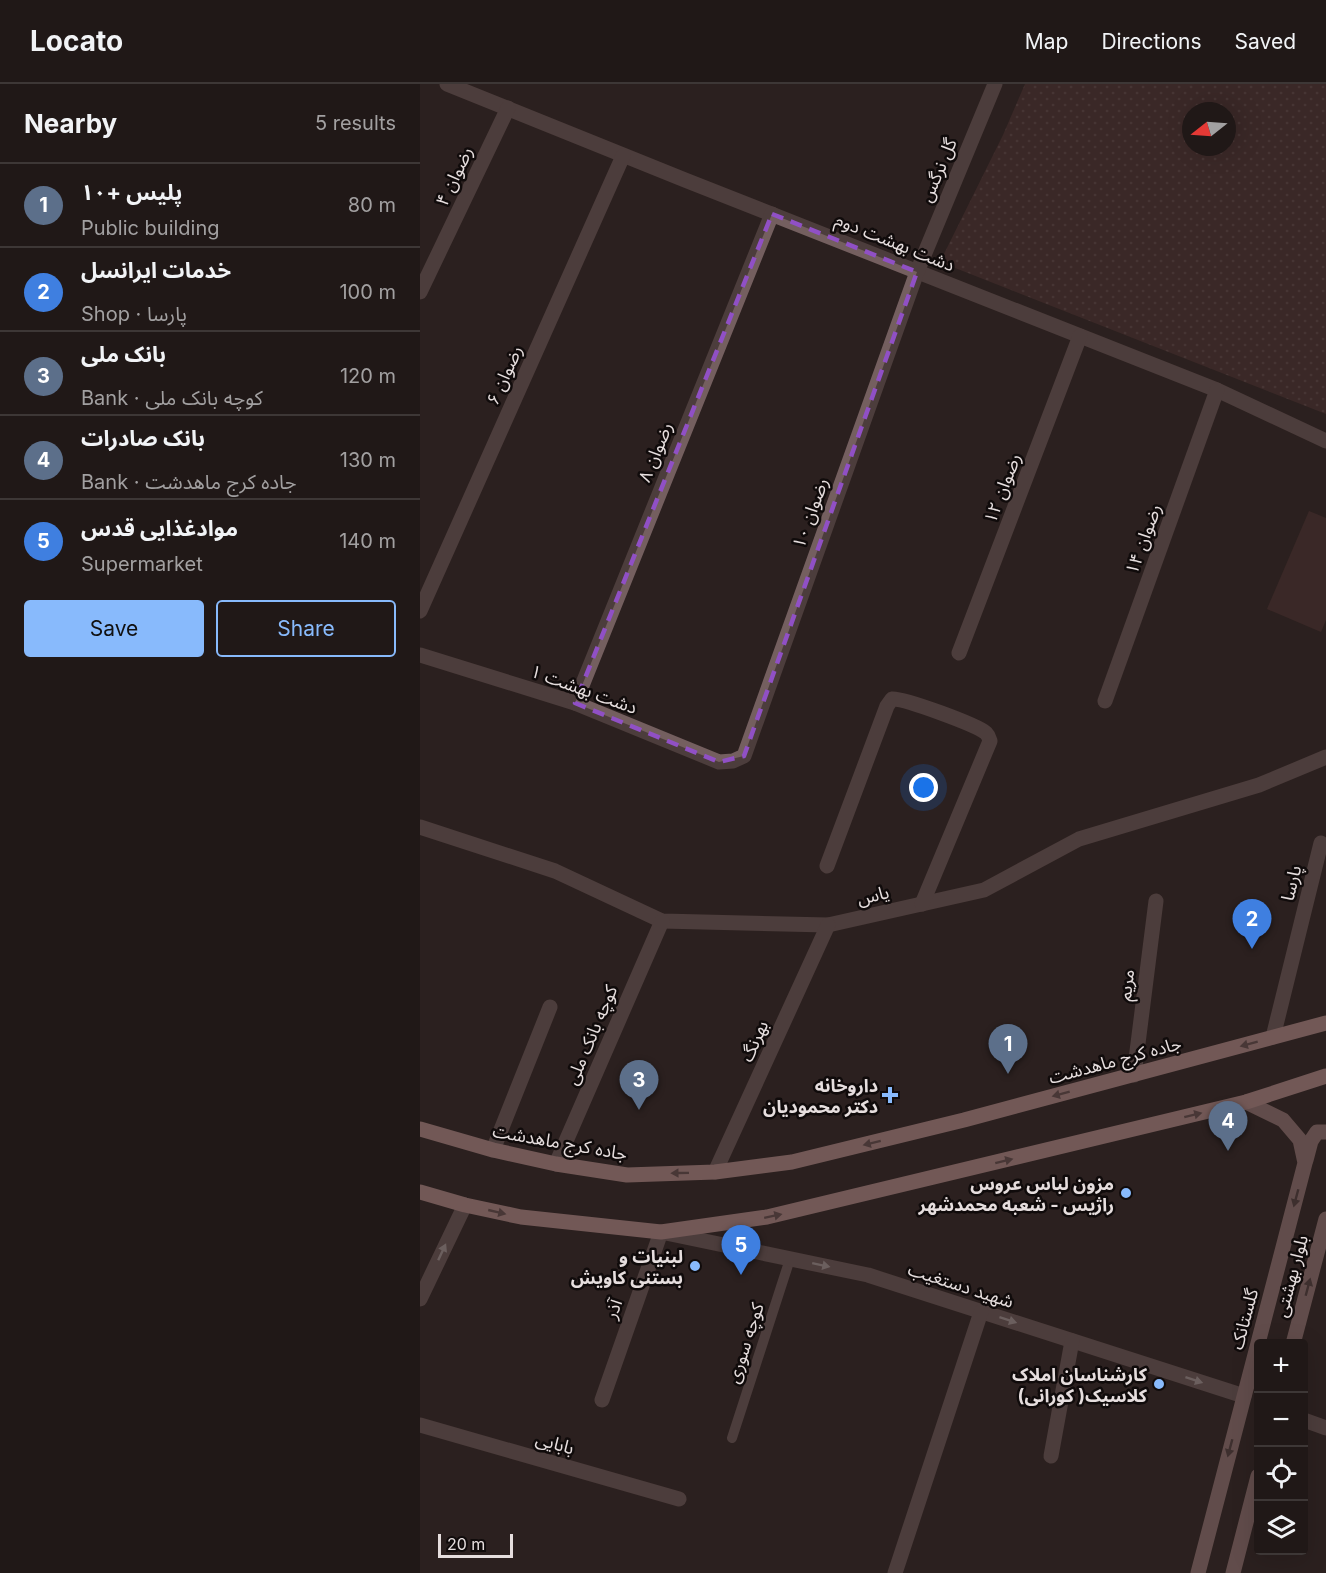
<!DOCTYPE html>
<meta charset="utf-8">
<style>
body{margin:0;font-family:Inter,"Noto Sans Arabic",sans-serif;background:#282120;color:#f1f3f6}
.controls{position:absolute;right:18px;bottom:18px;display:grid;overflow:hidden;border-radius:6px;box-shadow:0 6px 24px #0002}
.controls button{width:54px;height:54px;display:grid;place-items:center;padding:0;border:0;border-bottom:2px solid #3d3736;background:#201817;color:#f1f3f6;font:30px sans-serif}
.compass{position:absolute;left:762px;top:18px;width:54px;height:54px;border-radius:50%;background:#201817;box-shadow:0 6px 24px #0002;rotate:253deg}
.scale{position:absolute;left:18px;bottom:15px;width:75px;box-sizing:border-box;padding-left:6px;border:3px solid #e6dede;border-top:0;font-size:16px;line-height:21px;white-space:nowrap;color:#e6dede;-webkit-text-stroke:4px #100b0b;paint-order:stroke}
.you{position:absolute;left:504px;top:704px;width:21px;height:21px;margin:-15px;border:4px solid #fff;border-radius:50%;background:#1a73e8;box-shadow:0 0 0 9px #1a73e833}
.badge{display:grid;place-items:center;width:39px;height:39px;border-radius:50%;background:#88bafc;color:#fff;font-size:20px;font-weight:700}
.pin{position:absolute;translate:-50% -50px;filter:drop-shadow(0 2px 3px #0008)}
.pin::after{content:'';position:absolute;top:32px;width:21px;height:18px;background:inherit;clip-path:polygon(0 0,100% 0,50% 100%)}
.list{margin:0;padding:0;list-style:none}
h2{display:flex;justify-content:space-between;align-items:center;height:78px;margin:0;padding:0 24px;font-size:26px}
h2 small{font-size:20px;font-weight:400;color:#a2a0a1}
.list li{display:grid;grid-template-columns:39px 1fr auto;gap:18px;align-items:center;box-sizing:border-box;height:84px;padding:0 24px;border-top:2px solid #3d3736}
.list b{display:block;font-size:22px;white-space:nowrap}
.list p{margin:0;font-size:20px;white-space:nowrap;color:#a2a0a1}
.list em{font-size:20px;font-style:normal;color:#a2a0a1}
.actions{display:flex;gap:12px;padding:18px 24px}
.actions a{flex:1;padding:14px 0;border:2px solid #88bafc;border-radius:6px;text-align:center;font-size:21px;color:#88bafc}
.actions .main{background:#88bafc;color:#111}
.icon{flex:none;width:33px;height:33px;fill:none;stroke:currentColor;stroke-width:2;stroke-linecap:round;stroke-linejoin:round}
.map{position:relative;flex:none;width:906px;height:1489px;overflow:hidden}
header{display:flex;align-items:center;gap:36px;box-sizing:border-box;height:84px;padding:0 30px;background:#201817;border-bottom:2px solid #3d3736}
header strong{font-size:28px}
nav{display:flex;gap:33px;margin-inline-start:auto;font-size:21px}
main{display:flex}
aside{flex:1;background:#201817}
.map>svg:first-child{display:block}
</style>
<header>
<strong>Locato</strong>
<nav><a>Map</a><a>Directions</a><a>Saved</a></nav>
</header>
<main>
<aside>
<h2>Nearby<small>5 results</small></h2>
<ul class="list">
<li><span class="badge" style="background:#5c6f8a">1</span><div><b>پلیس +۱۰</b><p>Public building</p></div><em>80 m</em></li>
<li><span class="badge" style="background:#3f7fe0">2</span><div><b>خدمات ایرانسل</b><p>Shop · پارسا</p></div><em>100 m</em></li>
<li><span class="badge" style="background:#5c6f8a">3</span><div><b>بانک ملی</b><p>Bank · کوچه بانک ملی</p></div><em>120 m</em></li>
<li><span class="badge" style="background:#5c6f8a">4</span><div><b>بانک صادرات</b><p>Bank · جاده کرج ماهدشت</p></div><em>130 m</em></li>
<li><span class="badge" style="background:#3f7fe0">5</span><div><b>موادغذایی قدس</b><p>Supermarket</p></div><em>140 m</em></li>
</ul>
<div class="actions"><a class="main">Save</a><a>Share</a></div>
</aside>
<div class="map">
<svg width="906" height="1489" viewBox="0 0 906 1489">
<defs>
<pattern id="grass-dots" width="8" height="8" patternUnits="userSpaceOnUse" patternTransform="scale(1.5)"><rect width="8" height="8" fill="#4d3131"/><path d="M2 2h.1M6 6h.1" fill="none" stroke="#674e4e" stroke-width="1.8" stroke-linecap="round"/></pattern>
</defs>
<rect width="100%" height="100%" fill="#2b201f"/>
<path fill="url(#grass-dots)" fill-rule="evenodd" d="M605 0H906V330L520 178 583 51ZM771 27H807V63H771Z"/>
<path fill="#4d3131" d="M889 427 906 434V536L901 548 847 525Z"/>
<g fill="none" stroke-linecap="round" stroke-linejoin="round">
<path stroke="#745f5f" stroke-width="10" d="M312 1354 370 1175"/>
<g stroke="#745f5f" stroke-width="15">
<path d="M27 0 265 96 797 306 906 357"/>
<path d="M0 208 88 24"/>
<path d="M0 527 203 72"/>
<path d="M539 569 660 252"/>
<path d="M0 571 155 619 299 678 313 677 324 672 497 188 575 0"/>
<path d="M685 617 797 306"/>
<path d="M155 619 352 130"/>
<path d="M0 743 135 787 242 837 408 841 564 806 659 755 839 701 906 673"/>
<path d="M407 782 467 622 472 615C484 614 557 641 566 649 569 652 569 653 570 657L502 820"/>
<path d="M853 953 901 759"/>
<path d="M714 991 736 817"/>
<path d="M73 1066 130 923"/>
<path d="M136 1080 242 837"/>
<path d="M295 1088 408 841"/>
<path d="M0 1215 45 1121"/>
<path d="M182 1316 241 1148 448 1191 824 1312"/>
<path d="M884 1336 906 1344"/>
<path d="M0 1341 259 1415"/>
<path d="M631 1372 652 1257"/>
<path d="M475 1489 561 1228"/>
</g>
<g stroke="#a38180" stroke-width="15">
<path d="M886 1076 891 1057 897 1048H906"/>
<path d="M873 1260 906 1135"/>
<path d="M778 1489 885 1079 880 1056 863 1036 826 1018"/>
<path d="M813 1489 838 1392"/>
</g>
<g stroke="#c79b9a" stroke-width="15">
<path d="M0 1045 73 1066 136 1080 207 1091 295 1088 372 1078 544 1036 906 939"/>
<path d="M0 1108 45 1121 101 1133 241 1148 347 1133 826 1018 906 992"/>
</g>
</g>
<defs><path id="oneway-solid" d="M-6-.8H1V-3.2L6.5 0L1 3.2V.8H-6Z" transform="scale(1.5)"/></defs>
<g fill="#6c5352">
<use href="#oneway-solid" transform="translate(829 960) rotate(165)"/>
<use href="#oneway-solid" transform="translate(641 1010) rotate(165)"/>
<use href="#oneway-solid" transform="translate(773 1031) rotate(-14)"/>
<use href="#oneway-solid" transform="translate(452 1059) rotate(166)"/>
<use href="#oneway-solid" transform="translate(584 1077) rotate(-14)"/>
<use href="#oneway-solid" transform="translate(260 1089) rotate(179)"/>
<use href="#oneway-solid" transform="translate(77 1128) rotate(13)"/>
<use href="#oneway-solid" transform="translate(353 1132) rotate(-12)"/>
</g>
<g fill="#524040">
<use href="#oneway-solid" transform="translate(876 1114) rotate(105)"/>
<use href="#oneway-solid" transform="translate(888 1203) rotate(-75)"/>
<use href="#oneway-solid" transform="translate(810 1364) rotate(105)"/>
</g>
<g fill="#b8abab">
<use href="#oneway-solid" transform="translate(22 1168) rotate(-65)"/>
<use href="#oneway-solid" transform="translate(401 1181) rotate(12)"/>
<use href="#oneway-solid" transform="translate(588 1236) rotate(18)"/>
<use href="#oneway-solid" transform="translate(774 1296) rotate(18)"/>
</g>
<path d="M0 0H906V1489H0ZM352 130 497 188 324 672 299 678 155 619Z" fill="#2b201f" fill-opacity=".55" fill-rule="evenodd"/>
<path fill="none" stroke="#9050c5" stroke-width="4.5" stroke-dasharray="12 8" stroke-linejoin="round" d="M352 130 497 188 324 672 299 678 155 619Z"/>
<g fill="#88bafc" stroke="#100b0b" stroke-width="2">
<path d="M467 1002h6v6h6v6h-6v6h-6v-6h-6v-6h6z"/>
<circle cx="706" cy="1109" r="6"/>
<circle cx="275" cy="1182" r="6"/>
<circle cx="739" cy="1300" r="6"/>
</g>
<g text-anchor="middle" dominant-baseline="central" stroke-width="5" stroke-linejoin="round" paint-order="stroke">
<g font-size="18" fill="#e6dede" stroke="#100b0b">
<text transform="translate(518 86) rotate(-67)">گل نرگس</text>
<text transform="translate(34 92) rotate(-65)">رضوان ۴</text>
<text transform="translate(475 158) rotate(22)">دشت بهشت دوم</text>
<text transform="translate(84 291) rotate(-66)">رضوان ۶</text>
<text transform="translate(235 368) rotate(-68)">رضوان ۸</text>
<text transform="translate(582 404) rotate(-69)">رضوان ۱۲</text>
<text transform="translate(390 429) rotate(-70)">رضوان ۱۰</text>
<text transform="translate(723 455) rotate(-70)">رضوان ۱۴</text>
<text transform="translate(164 605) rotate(20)">دشت بهشت ۱</text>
<text transform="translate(871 799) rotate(-76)">پارسا</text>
<text transform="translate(453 811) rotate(-13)">یاس</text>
<text transform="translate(706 901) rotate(-83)">مریم</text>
<text transform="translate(171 951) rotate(-67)">کوچه بانک ملی</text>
<text transform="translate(334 957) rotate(-66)">بهرنگ</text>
<text transform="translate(695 976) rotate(-15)">جاده کرج ماهدشت</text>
<text transform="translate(140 1058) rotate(10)">جاده کرج ماهدشت</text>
<text transform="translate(871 1192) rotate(-75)">بلوار بهشتی</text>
<text transform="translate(541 1201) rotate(18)">شهید دستغیب</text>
<text transform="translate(193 1225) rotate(-70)">آذر</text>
<text transform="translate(824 1235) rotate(-75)">گلستانک</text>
<text transform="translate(325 1259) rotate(-72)">کوچه سوری</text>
<text transform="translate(135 1359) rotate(16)">بابایی</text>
</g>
<g font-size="18" font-weight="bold" fill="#e6dede" stroke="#100b0b" text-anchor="end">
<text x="458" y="1001">داروخانه<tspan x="458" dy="21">دکتر محمودیان</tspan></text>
<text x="694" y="1099">مزون لباس عروس<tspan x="694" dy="21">راژیس - شعبه محمدشهر</tspan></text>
<text x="263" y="1172">لبنیات و<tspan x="263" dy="21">بستنی کاویش</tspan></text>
<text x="727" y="1290">کارشناسان املاک<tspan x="727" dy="21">کلاسیک( کورانی)</tspan></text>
</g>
</g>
</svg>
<div class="controls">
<button>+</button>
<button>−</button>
<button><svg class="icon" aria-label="locate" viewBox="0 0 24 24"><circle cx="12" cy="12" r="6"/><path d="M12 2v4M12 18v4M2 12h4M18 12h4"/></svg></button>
<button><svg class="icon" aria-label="layers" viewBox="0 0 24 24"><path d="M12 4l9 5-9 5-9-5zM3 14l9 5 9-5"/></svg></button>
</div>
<svg class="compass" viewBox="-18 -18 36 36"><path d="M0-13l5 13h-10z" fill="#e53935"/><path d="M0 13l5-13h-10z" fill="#a2a0a1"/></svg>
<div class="scale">20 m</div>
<div class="you"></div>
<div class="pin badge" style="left:588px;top:990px;background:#5c6f8a">1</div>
<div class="pin badge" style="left:832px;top:865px;background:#3f7fe0">2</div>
<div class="pin badge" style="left:219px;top:1026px;background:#5c6f8a">3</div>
<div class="pin badge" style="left:808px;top:1067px;background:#5c6f8a">4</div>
<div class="pin badge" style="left:321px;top:1191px;background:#3f7fe0">5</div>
</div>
</main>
